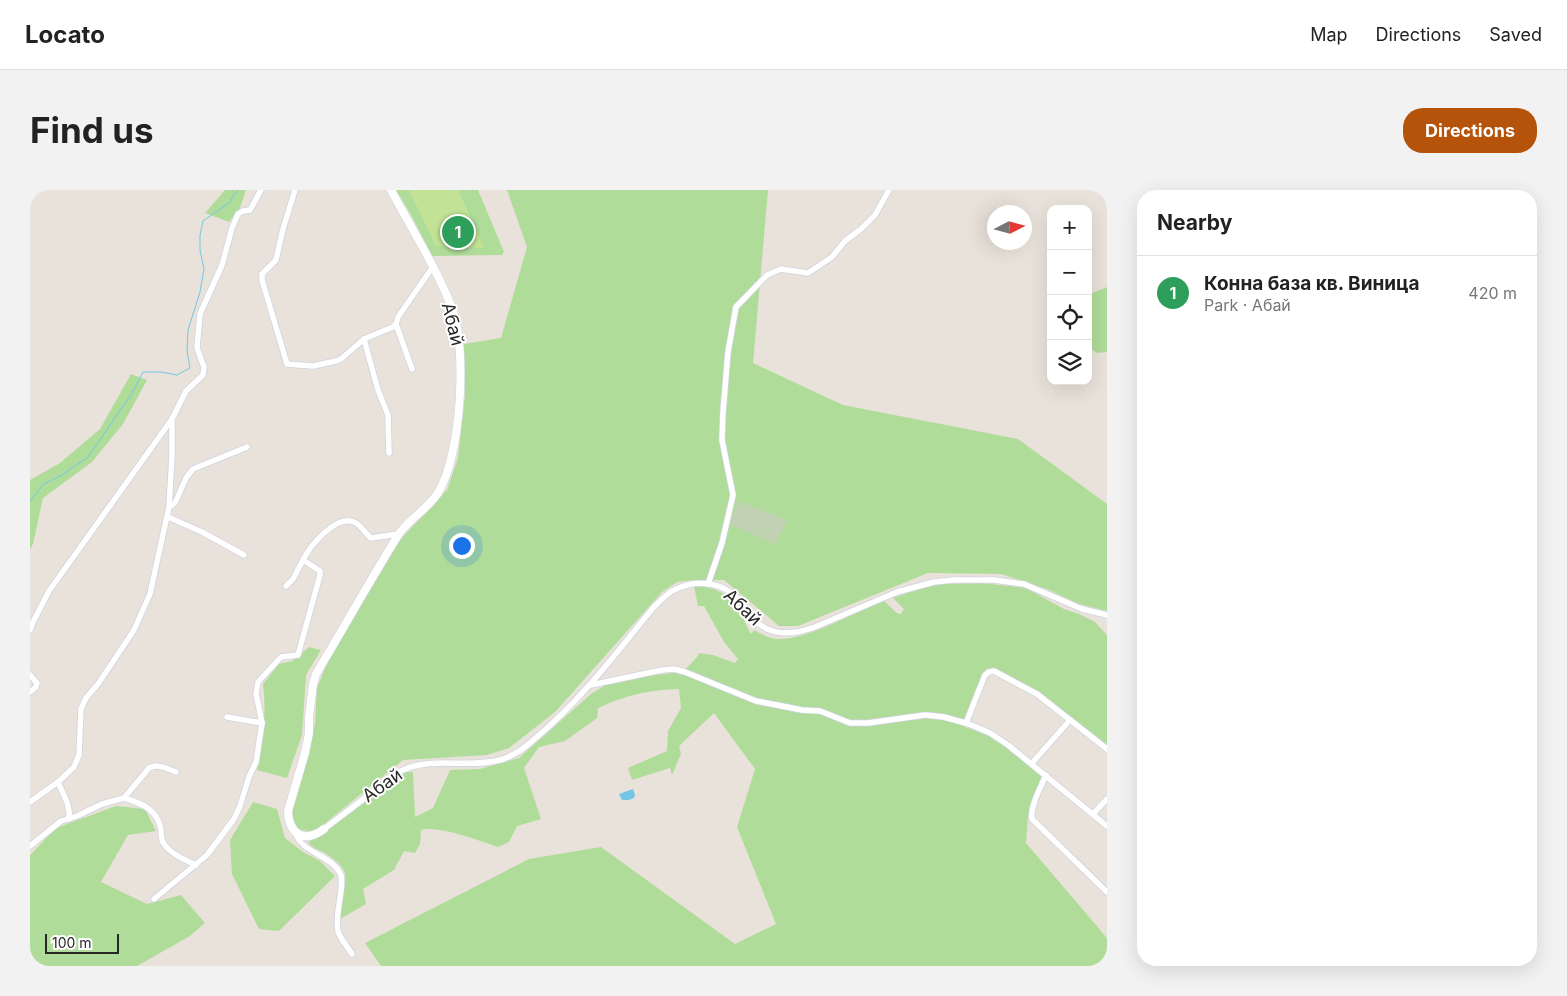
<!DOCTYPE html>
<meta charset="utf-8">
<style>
body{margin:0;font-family:Inter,sans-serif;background:#f2f2f2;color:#222}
.controls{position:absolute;right:15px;top:15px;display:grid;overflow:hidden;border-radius:10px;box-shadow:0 5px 20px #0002}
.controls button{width:45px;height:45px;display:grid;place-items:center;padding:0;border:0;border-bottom:1px solid #e0e0e0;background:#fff;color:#222;font:25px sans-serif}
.compass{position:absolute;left:957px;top:15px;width:45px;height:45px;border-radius:50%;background:#fff;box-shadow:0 5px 20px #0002;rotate:84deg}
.scale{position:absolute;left:15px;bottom:12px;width:74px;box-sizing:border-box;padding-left:5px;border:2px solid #272727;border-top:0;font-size:14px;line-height:18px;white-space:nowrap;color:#272727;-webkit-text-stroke:4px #fff;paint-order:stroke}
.you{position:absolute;left:431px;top:355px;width:18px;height:18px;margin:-12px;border:4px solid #fff;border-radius:50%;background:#1a73e8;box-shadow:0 0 0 8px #1a73e833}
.badge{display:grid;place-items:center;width:32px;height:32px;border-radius:50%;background:#b45309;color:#fff;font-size:16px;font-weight:700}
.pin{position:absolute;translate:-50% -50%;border:2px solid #fff;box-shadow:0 1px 5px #0006}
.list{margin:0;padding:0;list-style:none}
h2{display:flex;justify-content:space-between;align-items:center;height:65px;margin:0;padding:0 20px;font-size:21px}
h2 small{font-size:16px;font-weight:400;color:#767676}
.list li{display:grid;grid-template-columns:32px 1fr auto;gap:15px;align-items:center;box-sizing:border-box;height:75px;padding:0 20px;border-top:1px solid #e0e0e0}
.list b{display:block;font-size:19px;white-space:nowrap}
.list p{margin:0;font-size:16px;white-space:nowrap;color:#767676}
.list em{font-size:16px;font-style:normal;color:#767676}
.icon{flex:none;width:28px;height:28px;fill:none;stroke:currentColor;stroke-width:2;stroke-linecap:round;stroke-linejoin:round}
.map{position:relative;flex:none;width:1077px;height:776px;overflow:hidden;border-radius:20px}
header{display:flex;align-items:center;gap:30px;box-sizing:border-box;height:70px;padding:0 25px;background:#fff;border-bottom:1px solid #e0e0e0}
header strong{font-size:24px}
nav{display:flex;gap:28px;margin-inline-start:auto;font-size:18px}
.intro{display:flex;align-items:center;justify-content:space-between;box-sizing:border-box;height:120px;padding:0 30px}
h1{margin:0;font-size:35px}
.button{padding:12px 22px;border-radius:20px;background:#b45309;color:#fff;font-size:18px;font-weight:700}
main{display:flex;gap:30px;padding:0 30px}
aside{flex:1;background:#fff;border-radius:20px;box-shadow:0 5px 20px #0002}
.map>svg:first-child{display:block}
</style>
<header>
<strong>Locato</strong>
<nav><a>Map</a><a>Directions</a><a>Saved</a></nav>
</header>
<div class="intro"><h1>Find us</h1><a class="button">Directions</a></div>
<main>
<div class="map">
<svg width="1077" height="776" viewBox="0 0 1077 776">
<rect width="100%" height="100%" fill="#e9e2da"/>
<g fill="#b0dc99">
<path d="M195 0H216L210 18 199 32 175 23Z"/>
<path d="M366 0H448L474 62 472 65 402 66 380 23Z"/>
<path d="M477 0H738L723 173 813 215 988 249 1077 314V421L1049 414 1017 399 971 384 898 383 768 436H749L694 390H666L647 392 632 402 525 522 479 558 457 565 373 570 288 639 280 641 269 640C263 632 262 626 263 616L285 534 287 498 297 473 370 350 417 300 428 268 435 205 434 154 471 148 497 57Z"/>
<path d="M1077 97V162L1067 163 1058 156V105Z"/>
<path d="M101 184 117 190 93 234 62 272 13 308 3 354 0 359V290L30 273 70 239Z"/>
<path d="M952 393 996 398 1034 419 1049 424 1065 432 1077 445V557L1007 501 964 481 955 485 935 537 969 549 1012 584 998 626 996 653 1077 748V776H351L335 753 499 669 571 657 705 754 746 734 707 637 725 579 684 523 649 556 651 564 642 585 640 578 602 590 598 578 637 561 638 541 651 518 649 499C618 500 596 505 568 518L567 528 535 551 509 557 494 578 511 629 487 636 479 652 468 657C450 651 408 635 391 640L390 654 385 663 374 661 364 680 333 699 336 714 310 729C310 724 310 718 311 713 314 687 324 683 298 665 292 660 282 659 278 652L294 643 375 582H383L385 627 403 618 420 580 450 579 489 568 561 504 579 493 617 486 653 482 667 467 669 463 683 465 705 473 708 469 694 452 674 416H668L664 396C680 396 697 402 706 415 713 424 715 435 721 444L724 440C733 445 742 450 753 449 784 446 825 423 853 410L867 423 871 424 874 419 863 408 892 398 912 394Z"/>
<path d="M279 457 291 460 276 485 272 545 257 588 227 580C232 552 237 523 233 494L249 474 262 471Z"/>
<path d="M223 612 247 619 255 648 273 662 290 671 305 686 249 741 229 739 202 684 200 650Z"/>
<path d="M86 616 115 619 126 641 98 645 71 692 117 714 151 705 175 733 160 746 107 776H0V665L26 638Z"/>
</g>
<path fill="#c1d2b2" d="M708 311 758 330 745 354 700 335Z"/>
<path fill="#c2e395" d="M379 0H428L454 58 406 56Z"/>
<path fill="#73c6e5" d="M603 599 605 605 604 608 599 610H592L589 604Z"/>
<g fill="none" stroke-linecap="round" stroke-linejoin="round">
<path stroke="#73c6e5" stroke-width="1" d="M0 311 14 294 32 285 58 267 102 203 113 182H131L147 185 160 178 157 161 158 140 170 102 174 79 170 60V45L173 31 199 13 208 0"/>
<defs>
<g id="street">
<path d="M265 0 253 39 246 70 232 84V90L257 174 283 176 306 171 311 169 334 149 363 137 366 134 368 127 402 78"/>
<path d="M366 134 382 179"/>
<path d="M334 149 348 200 358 225 359 263"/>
<path d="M139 317 145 313 156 288 163 279 217 257"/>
<path d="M138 327 172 342 214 365"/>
<path d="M678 394 692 353 703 305 692 250 693 222 698 162 706 117 737 85 751 79 778 83 802 67 815 51 831 39 845 25 859 0"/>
<path d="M256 396 263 389 273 370"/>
<path d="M0 440 3 432 19 401 142 229 156 201 173 185 174 177 167 158 170 124 192 75 202 38 208 24 213 21 220 20 231 0"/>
<path d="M0 485 7 493 6 497 0 502"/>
<path d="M561 495 632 480 644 479 655 482 726 511 772 520 790 521 820 533H838L895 525 914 527 939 534 960 543 978 555 1077 636"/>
<path d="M197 527 232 533"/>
<path d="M936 533 955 485 959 482 964 481 1007 504 1077 559"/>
<path d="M1002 573 1040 530"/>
<path d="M1016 585C1011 597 1000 616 1002 629L1077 702"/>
<path d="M28 592C33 605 41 615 39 629"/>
<path d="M94 608C111 613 127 619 131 639 131 643 131 650 134 654 141 664 155 670 166 675"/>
<path d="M0 612 28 592 44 577 49 565 51 519 56 508 68 494 104 440 120 404 139 317 142 266V229"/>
<path d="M1063 624 1077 609"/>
<path d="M294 639 369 582C401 565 436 579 470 570 485 566 497 556 508 546 552 509 586 463 623 418 630 411 637 403 646 399 668 388 695 393 710 411 718 421 724 433 737 439 753 446 769 443 785 437L867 402 904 392 924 390H964L994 394 1052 419 1077 425"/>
<path d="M265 642C272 664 300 664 310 683 316 693 304 724 308 741 310 749 318 757 322 764"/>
<path d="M0 656 31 631 47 626 72 614 94 608 119 578C128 573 137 579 146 582"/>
<path d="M124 709 177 665 204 629 210 616 219 587 226 572 232 533 226 504 228 492 251 467 268 465 290 385V381L273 370C280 356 306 324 324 332 330 334 336 344 341 348L368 344"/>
</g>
<path id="secondary" d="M294 639C274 654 259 644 258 621L275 563 279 543V528L283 494 286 484C313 439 339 392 367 347 376 331 397 320 408 303 431 266 437 162 423 121 409 82 381 38 361 0"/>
</defs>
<use href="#street" stroke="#cfd2e0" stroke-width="7"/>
<use href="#secondary" stroke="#cfd2e0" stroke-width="9"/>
<use href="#street" stroke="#fff" stroke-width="5.5"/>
<use href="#secondary" stroke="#fff" stroke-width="8"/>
</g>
<g text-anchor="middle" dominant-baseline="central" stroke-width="4" stroke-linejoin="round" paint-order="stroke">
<g font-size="18" fill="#272727" stroke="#fff">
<text transform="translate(423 134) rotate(76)">Абай</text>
<text transform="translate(713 417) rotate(43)">Абай</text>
<text transform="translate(352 595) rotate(-35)">Абай</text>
</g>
</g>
</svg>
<div class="controls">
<button>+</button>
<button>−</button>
<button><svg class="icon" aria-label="locate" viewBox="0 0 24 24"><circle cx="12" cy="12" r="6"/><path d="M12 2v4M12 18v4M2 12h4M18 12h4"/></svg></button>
<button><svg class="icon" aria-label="layers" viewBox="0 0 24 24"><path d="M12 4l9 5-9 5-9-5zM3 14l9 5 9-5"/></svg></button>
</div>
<svg class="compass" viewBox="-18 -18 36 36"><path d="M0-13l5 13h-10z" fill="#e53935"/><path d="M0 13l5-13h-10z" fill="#767676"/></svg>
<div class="scale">100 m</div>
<div class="you"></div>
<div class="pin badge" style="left:428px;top:42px;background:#2e9e5b">1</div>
</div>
<aside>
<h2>Nearby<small></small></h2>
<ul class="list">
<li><span class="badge" style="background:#2e9e5b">1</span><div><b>Конна база кв. Виница</b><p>Park · Абай</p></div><em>420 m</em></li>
</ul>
</aside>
</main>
